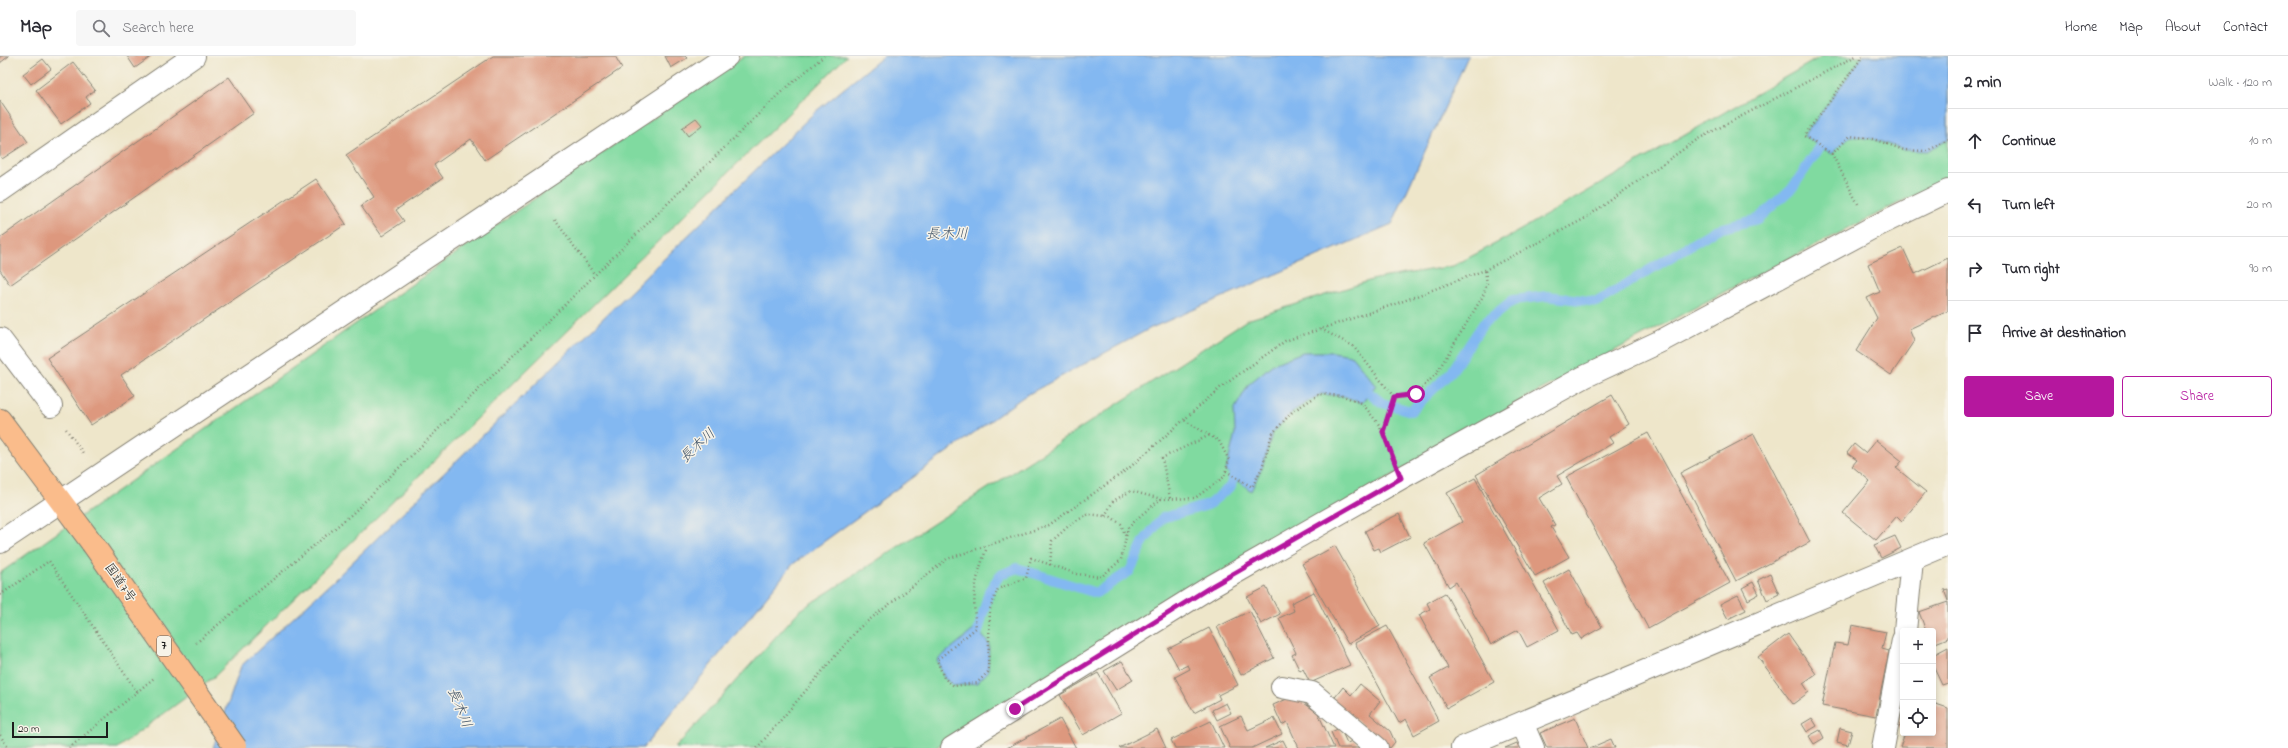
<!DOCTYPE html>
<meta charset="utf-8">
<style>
body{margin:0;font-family:"Indie Flower","Klee One",sans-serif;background:#f7f7f7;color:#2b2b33}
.controls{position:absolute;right:12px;bottom:12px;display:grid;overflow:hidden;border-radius:4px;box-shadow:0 2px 6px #0003}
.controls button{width:36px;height:36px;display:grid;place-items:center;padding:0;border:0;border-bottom:1px solid #e1e1e2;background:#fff;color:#2b2b33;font:20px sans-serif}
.scale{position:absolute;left:12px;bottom:10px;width:96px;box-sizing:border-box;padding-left:4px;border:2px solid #1c1c1c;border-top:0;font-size:11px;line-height:14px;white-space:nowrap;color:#1c1c1c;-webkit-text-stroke:3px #f7f3e8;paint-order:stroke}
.stop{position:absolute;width:12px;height:12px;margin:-9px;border:3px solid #b5179e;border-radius:50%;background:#fff}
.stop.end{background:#b5179e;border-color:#fff;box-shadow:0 1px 4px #0008}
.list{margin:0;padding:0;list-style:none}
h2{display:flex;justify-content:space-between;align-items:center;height:52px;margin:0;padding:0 16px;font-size:17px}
h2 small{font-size:13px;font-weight:400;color:#7c7c81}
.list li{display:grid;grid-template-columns:26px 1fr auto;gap:12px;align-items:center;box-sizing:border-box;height:64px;padding:0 16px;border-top:1px solid #e1e1e2}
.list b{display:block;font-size:15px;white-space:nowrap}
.list em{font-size:13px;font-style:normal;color:#7c7c81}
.actions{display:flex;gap:8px;padding:12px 16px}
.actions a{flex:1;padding:9px 0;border:1px solid #b5179e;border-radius:4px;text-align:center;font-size:14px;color:#b5179e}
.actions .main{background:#b5179e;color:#fff}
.icon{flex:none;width:22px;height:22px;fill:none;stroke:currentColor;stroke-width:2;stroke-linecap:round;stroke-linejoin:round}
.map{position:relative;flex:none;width:1948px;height:692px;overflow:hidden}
header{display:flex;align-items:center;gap:24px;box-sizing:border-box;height:56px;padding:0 20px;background:#fff;border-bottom:1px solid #e1e1e2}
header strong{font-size:19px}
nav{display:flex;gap:22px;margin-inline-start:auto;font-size:14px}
.search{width:280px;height:36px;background:#f7f7f7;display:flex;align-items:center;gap:10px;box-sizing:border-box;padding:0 14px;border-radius:4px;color:#7c7c81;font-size:15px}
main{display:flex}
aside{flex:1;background:#fff}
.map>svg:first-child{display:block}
</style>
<header>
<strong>Map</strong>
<div class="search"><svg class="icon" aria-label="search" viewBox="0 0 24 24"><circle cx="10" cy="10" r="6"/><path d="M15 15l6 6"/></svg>Search here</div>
<nav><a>Home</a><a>Map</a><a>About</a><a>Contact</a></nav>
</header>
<main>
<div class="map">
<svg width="1948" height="692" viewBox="0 0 1948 692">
<rect width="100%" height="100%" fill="#f7f3e8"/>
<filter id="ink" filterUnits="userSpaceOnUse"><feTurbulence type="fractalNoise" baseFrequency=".025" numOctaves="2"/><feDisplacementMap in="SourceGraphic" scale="8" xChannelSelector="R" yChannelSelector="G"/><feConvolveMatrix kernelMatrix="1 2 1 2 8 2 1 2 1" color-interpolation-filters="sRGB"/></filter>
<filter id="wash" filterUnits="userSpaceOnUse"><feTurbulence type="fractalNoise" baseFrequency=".012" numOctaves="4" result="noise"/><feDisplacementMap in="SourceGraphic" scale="16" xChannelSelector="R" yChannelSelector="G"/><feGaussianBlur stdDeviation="0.9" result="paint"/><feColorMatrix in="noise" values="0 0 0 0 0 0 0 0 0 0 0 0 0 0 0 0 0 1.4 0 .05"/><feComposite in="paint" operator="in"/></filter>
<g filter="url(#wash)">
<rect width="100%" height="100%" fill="#eee6ca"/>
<g fill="#80daa0" stroke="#4e7b5e">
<path d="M745 0H847L215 620 117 692H0V517L518 154Z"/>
<path d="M1822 0H1948V122L1741 227 1520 345 1216 522 935 692H675L799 555 1247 264 1375 223 1453 210 1510 180Z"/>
</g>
<g fill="#83b8f1" stroke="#506a86">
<path d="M884 0H1468L1392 168 1151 272 1023 341 793 508 643 692H213L241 610 332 526 815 56Z"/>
<path d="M1863 0H1948V84L1927 95 1904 94 1873 83 1850 80 1832 98 1804 80Z"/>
<path d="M1303 296H1332L1351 299 1376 329 1362 347 1343 340 1321 338 1293 355 1272 378 1262 412 1251 435 1226 415 1235 377 1234 354 1249 328 1273 308Z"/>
<path d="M976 572 989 588 988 616 977 627 954 630 944 622 937 604Z"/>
</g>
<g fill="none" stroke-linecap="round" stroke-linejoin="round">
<g stroke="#83b8f1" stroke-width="10">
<path d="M1360 329 1382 347 1411 355 1452 315 1483 268 1513 244 1547 240 1597 246 1715 174 1758 163 1793 131 1820 91"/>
<path d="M975 587 989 535 1000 519 1017 512 1096 537 1130 515 1144 485 1162 462 1208 449 1231 430 1236 409"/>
</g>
</g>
<g id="blocks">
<g fill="#dd987e">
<path d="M0 0H9L0 7Z"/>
<path d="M127 0H152L135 12Z"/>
<path d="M493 0H615L622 12 485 104 471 83 434 109 443 122 396 154 404 165 382 180 361 150 374 141 346 99Z"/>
<path d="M665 0H685L687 2 671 12Z"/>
<path d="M43 3 51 13 31 28 23 18Z"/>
<path d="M73 6 95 34 86 41 90 47 61 68 36 34Z"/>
<path d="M229 21 254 57 10 229 0 214V182Z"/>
<path d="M0 45 28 86 2 103 0 100Z"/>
<path d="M696 62 702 69 688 80 682 72Z"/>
<path d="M316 123 346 168 121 319 135 340 91 369 47 302Z"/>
<path d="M1903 192 1915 218 1948 202V255L1909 273 1914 285 1891 319 1856 295 1877 262 1867 242 1880 236 1868 208Z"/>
<path d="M1612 339 1629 368 1609 381 1613 387 1557 420 1562 428 1539 442 1555 469 1551 471 1569 501 1535 520 1476 419Z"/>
<path d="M1648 377 1730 527 1648 572 1566 421Z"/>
<path d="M1754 378 1810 486 1736 525 1680 417Z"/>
<path d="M1876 384 1902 405 1896 412 1926 436 1902 465 1897 460 1876 484 1843 457 1870 425 1852 410 1857 404 1847 397 1854 388 1865 397Z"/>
<path d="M1475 422 1559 574 1527 591 1518 574 1491 589 1456 526 1449 531 1424 487 1462 466 1447 437Z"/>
<path d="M1399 458 1410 481 1381 496 1379 492 1374 494 1365 475Z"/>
<path d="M1895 480 1901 492 1881 502 1874 489Z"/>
<path d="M1335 490 1380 570 1348 588 1302 508Z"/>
<path d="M1569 513 1602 571 1581 583 1577 577 1572 579 1544 527Z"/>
<path d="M1770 518 1779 538 1767 544 1758 524Z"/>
<path d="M1753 526 1759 538 1748 544 1742 532Z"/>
<path d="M1266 531 1280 558 1261 568 1247 541Z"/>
<path d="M1948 533V545L1944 534Z"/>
<path d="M1314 536 1350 609 1310 627 1303 613 1300 615 1292 599 1296 597 1279 562 1294 555 1291 547Z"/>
<path d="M1445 537 1494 626 1447 652 1430 622 1448 612 1419 559 1430 553 1427 547Z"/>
<path d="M1738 539 1746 554 1728 563 1720 548Z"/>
<path d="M1948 546V582L1933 588V575H1926L1919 556Z"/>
<path d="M1250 555 1274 602 1241 619 1217 571Z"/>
<path d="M1852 569 1886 576 1882 593 1889 595 1876 660 1822 650 1835 587 1848 589Z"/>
<path d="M1387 570 1439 665 1414 679 1406 663 1399 667 1355 587Z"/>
<path d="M1209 572 1238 629 1218 639 1220 643 1194 657 1175 621 1190 613 1188 609 1179 613 1168 593Z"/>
<path d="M1788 578 1816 618 1803 627 1809 636 1793 648 1758 601Z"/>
<path d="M1948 591V627L1942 629 1933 610V599Z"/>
<path d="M1122 605 1133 624 1116 634 1104 615Z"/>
<path d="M1098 617 1121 657 1083 679 1060 639Z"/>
<path d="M1360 628 1380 645 1370 658 1390 675 1395 686 1390 692 1332 645 1343 631 1351 639Z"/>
<path d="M1294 640 1318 657 1334 692H1299L1287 666 1282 669 1273 649Z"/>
<path d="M1226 647 1231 657 1217 664 1212 654Z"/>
<path d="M1933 647 1948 652V692L1900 691 1905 677H1933Z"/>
<path d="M1903 655V672L1898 670Z"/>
<path d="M1241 660 1248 674 1274 662 1282 678 1252 692H1230L1220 670Z"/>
<path d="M1575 662 1588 692H1547L1540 677Z"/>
<path d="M1812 662 1817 670 1807 676 1802 668Z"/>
<path d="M1060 663 1076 692H1007Z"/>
<path d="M1211 665 1224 692H1175L1171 684Z"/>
<path d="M1340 672 1347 687 1355 684 1359 692H1338L1331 676Z"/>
<path d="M1840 672 1852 675 1848 689 1837 686Z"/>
<path d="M1157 673 1166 692H1119Z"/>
<path d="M1820 674 1824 682 1814 688 1809 680Z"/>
<path d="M1611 683 1615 692H1590Z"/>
<path d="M1283 684 1287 692H1265Z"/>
<path d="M1517 687 1519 692H1505Z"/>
</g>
</g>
</g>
<g filter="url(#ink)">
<use href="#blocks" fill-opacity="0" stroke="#858173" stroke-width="1"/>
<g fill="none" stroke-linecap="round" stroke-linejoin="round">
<defs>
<g id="minor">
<path d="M0 135 194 0"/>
<path d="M0 283 51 350"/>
<path d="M0 486 727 0"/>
<path d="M1905 575 1912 504"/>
<path d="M1282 631 1312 637 1377 692"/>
<path d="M1522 667 1533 692"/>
<path d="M952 692 1212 530 1401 422 1584 321 1661 285 1870 173 1948 135"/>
<path d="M1462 692 1948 488"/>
<path d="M1883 692 1903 584"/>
</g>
<path id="highway" d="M0 364 92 487"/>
</defs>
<use href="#minor" stroke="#858173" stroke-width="24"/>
<use href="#highway" stroke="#858173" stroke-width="24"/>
<g stroke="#858173" stroke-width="2.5" stroke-dasharray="1 3" stroke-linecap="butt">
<path d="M1832 98 1804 80 1863 0"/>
<path d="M1858 148 1832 98 1850 80 1873 83 1904 94 1927 95 1948 84"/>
<path d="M555 164 595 219"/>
<path d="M1321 273 1353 290 1394 341 1416 338 1436 318 1483 240 1487 228 1485 214"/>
<path d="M66 373 83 397"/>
<path d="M1383 376 1394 341"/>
<path d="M1226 415 1252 431 1262 412 1272 378 1293 355 1320 338 1343 340 1362 347 1380 370 1390 396"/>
<path d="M1170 442 1162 402 1210 379"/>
<path d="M1105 460 1113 445 1131 435 1161 443"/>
<path d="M986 494C975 524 972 540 976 572L937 604 944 622 954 630 977 627 988 616 990 553 998 533 1026 522 1031 502 1077 518 1101 521 1121 504 1128 472 1141 459 1161 443 1195 442 1224 421 1229 404 1219 385 1184 364"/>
<path d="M1050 509 1052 485 1072 467 1089 458 1111 461 1121 468 1126 481"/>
<path d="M0 539 49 505 137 636"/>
<path d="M196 587 352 458 779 38 824 0"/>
<path d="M0 679 8 692"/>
<path d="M69 692 154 622"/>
<path d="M757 692 859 572 947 503 1049 469 1128 413 1220 332 1285 285 1398 247 1485 214 1584 163 1698 83 1856 0"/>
</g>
<use href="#minor" stroke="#fff" stroke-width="22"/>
<use href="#highway" stroke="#fabc8b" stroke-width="22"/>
<defs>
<path id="highway-bridge" d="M92 487 236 692"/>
</defs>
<use href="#highway-bridge" stroke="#858173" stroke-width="24" stroke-linecap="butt"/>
<use href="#highway-bridge" stroke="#fabc8b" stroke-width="22"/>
</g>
</g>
<g fill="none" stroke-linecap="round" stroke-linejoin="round" filter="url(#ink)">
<path stroke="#b5179e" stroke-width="5" d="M1015 653 1212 530 1401 422 1383 376 1394 341 1416 338"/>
</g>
<g text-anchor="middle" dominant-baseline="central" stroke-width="3" stroke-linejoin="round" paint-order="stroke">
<rect fill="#f7f3e8" stroke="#5e5c59" stroke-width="1" x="157" y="580" width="14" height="20" rx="3"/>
<g font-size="12" font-weight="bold" fill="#1c1c1c">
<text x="164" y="590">7</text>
</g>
<g font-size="13" fill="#1c1c1c" stroke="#f7f3e8">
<text transform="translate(120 527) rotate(55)">国道7号</text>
</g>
<g font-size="14" font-style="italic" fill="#405367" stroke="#f7f3e8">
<text x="947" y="178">長木川</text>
<text transform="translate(698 390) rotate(-43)">長木川</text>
<text transform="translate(459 652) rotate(68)">長木川</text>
</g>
</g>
</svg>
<div class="controls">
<button>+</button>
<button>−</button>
<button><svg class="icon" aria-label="locate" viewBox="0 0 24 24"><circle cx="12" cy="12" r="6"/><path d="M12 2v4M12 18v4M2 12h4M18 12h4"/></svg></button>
</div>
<div class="scale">20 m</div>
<div class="stop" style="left:1416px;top:338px"></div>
<div class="stop end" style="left:1015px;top:653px"></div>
</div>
<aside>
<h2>2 min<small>Walk · 120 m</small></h2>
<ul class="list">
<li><svg class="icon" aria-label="ahead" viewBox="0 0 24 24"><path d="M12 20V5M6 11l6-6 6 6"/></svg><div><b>Continue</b></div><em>10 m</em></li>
<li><svg class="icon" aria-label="left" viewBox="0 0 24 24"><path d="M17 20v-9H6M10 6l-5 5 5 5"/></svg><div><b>Turn left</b></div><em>20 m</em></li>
<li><svg class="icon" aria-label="right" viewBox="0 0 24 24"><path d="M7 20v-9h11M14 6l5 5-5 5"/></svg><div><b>Turn right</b></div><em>90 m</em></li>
<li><svg class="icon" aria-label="arrive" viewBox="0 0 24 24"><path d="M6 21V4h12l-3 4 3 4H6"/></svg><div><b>Arrive at destination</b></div></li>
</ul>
<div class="actions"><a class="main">Save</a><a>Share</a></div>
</aside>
</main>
